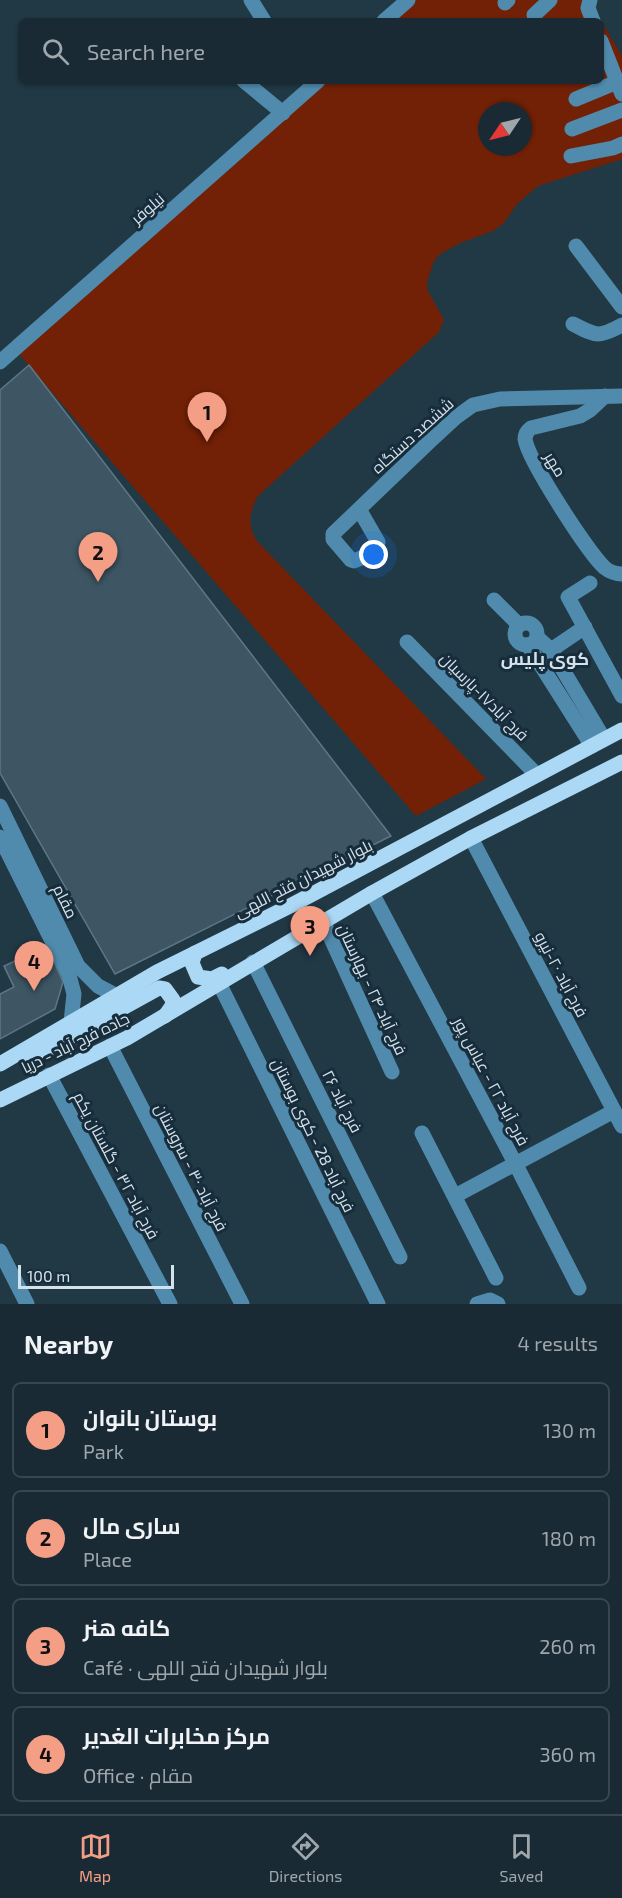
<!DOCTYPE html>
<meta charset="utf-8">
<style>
body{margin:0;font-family:"Exo 2",Cairo,sans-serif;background:#22323c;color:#f1f3f6}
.compass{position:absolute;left:478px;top:102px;width:54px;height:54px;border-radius:50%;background:#192a34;box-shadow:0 2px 4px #0004;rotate:235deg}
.scale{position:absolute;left:18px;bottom:15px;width:156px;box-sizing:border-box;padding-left:6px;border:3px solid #d4e2eb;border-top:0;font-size:16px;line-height:21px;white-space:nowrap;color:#d4e2eb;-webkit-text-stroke:4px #172d3b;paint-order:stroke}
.you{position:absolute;left:374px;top:555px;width:21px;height:21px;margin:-15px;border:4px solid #fff;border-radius:50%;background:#1a73e8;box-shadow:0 0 0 9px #1a73e833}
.badge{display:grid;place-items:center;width:39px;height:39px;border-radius:50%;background:#f49e86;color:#111;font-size:20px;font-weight:700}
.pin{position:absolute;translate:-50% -50px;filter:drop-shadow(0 2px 3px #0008)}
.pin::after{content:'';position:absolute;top:32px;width:21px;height:18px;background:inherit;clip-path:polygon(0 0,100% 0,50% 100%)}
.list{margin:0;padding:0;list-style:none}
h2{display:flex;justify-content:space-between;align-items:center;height:78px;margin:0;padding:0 24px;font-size:26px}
h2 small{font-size:20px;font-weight:400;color:#9fa7ac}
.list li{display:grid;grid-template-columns:39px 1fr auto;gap:18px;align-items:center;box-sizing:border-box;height:96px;margin:0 12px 12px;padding:0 12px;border:2px solid #37464f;border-radius:9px}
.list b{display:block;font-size:22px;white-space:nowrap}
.list p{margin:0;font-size:20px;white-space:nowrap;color:#9fa7ac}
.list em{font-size:20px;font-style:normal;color:#9fa7ac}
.icon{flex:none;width:33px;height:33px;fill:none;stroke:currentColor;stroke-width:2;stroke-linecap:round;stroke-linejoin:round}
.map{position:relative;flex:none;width:622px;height:1304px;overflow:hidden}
.search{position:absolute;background:#192a34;box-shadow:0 2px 4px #0004;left:18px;right:18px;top:18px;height:66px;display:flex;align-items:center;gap:15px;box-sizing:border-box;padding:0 21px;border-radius:9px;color:#9fa7ac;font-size:22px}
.sheet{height:510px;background:#192a34}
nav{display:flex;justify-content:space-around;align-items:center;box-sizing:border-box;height:84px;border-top:2px solid #37464f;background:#192a34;font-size:16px;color:#9fa7ac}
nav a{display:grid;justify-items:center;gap:3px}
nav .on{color:#f49e86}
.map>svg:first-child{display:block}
</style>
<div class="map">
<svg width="622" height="1304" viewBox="0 0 622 1304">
<rect width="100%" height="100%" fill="#213845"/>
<path fill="#722106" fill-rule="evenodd" d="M412 0H597L596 9 599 17 622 56V159L538 186 517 204 504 223 493 231 460 243 440 254 434 261 431 270 428 278 427 289 444 320 439 332 258 496C249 513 247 525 257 541L486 779 416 816 19 354 322 81H601V21H389ZM487 111H523V147H487Z"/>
<g fill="#3e5664" stroke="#5e7787" stroke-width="1.5">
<path d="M29 365 391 836 115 974 0 773V390Z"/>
<path d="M47 946 63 982 55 1009 0 1039V994L14 987 4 966Z"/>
</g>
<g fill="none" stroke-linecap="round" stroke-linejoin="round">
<g stroke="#508bad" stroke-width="15">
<path d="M251 0 264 21"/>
<path d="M590 0 588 8 593 21"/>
<path d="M505 3 508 0"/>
<path d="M534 15 550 0"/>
<path d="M384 21 408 0"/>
<path d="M601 41 622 94"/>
<path d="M244 81 283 113"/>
<path d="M576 99 617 82"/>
<path d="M572 129 622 110"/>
<path d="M571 156 613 148 622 144"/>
<path d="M576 246 622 307"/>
<path d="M573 324C596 336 598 338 622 325"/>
<path d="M0 362 318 81"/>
<path d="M605 396 590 410 580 416 531 428C527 431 525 434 525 439 528 460 589 554 605 568 610 572 616 574 622 574"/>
<path d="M359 509 378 542C375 550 363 558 354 561L351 560 333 539V534L430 441 455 418 473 405 500 399 622 396"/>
<path d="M590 583 568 597 622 696"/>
<path d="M494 600 519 625"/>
<circle cx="526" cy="634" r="11"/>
<path d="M537 637 551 650 604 739"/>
<path d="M407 642 537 775"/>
<path d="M528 645 592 746"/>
<path d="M551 650 585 627"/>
<path d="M0 806 78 966 98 986 117 996"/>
<path d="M0 837 69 975 74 994 71 1022"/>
<path d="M471 838 622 1126"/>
<path d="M372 893 515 1163 579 1288"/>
<path d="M323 921 392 1072"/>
<path d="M253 962 400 1257"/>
<path d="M219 983 378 1304"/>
<path d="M110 1046 242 1304"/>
<path d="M49 1075 170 1304"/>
<path d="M422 1133 496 1278"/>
<path d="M455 1196 614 1111"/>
<path d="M0 1251 27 1304"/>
<path d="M477 1304 490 1300 498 1304"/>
</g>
<g stroke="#abd8f4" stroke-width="15">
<path d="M195 953 192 963 198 977 212 979 222 974"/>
<path d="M27 1055 48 1049 159 988 165 989 173 1000 172 1006 165 1016"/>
<path d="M0 1064 157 972 290 906 622 730"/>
<path d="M0 1100 127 1038 372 893 471 838 622 762"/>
</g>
</g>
<g text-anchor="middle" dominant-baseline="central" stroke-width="6" stroke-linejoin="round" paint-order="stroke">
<g font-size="16" fill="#d4e2eb" stroke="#172d3b">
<text transform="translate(147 208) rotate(-41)">نیلوفر</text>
<text transform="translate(412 435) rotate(-42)">ششصد دستگاه</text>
<text transform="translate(556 464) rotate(59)">مهر</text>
<text transform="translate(485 696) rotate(45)">فرح آباد۱۷-پارسیان</text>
<text transform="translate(303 878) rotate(-27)">بلوار شهیدان فتح اللهی</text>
<text transform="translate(66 901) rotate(64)">مقام</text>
<text transform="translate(562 974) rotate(62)">فرح آباد ۲۰-نیرو</text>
<text transform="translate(373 989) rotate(65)">فرح آباد ۲۴ - بهارستان</text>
<text transform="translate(75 1042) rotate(-26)">جاده فرح آباد - دریا</text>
<text transform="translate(492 1081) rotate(62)">فرح آباد ۲۲ - عباس پور</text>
<text transform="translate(343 1101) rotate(63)">فرح آباد ۲۶</text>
<text transform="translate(314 1135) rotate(64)">فرح آباد 28 - کوی بوستان</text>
<text transform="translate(117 1165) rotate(62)">فرح آباد ۳۲ - گلستان یکم</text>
<text transform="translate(192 1167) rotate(63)">فرح آباد ۳۰ - سروستان</text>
</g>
<g font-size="18" font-weight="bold" fill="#d4e2eb" stroke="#172d3b">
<text x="545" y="658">کوی پلیس</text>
</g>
</g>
</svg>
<svg class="compass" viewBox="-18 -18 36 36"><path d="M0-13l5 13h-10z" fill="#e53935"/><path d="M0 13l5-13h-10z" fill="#9fa7ac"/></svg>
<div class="scale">100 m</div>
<div class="you"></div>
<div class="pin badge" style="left:207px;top:442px">1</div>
<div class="pin badge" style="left:98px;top:582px">2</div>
<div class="pin badge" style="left:310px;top:956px">3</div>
<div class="pin badge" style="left:34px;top:991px">4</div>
<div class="search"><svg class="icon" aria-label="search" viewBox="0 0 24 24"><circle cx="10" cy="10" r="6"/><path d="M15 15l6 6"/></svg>Search here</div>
</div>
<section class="sheet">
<h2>Nearby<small>4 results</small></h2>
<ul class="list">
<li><span class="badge">1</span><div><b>بوستان بانوان</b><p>Park</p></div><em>130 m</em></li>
<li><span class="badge">2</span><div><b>ساری مال</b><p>Place</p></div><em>180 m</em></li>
<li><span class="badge">3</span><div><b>کافه هنر</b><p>Café · بلوار شهیدان فتح اللهی</p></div><em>260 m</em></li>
<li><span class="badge">4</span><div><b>مرکز مخابرات الغدیر</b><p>Office · مقام</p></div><em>360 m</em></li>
</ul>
</section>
<nav>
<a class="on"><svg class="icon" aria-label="map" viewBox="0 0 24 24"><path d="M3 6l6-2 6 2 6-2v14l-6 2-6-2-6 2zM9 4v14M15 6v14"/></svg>Map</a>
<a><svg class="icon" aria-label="directions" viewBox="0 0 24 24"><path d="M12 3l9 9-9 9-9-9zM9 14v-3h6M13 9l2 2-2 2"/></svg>Directions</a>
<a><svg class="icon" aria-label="saved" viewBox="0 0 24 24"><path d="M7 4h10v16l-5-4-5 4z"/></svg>Saved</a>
</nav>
